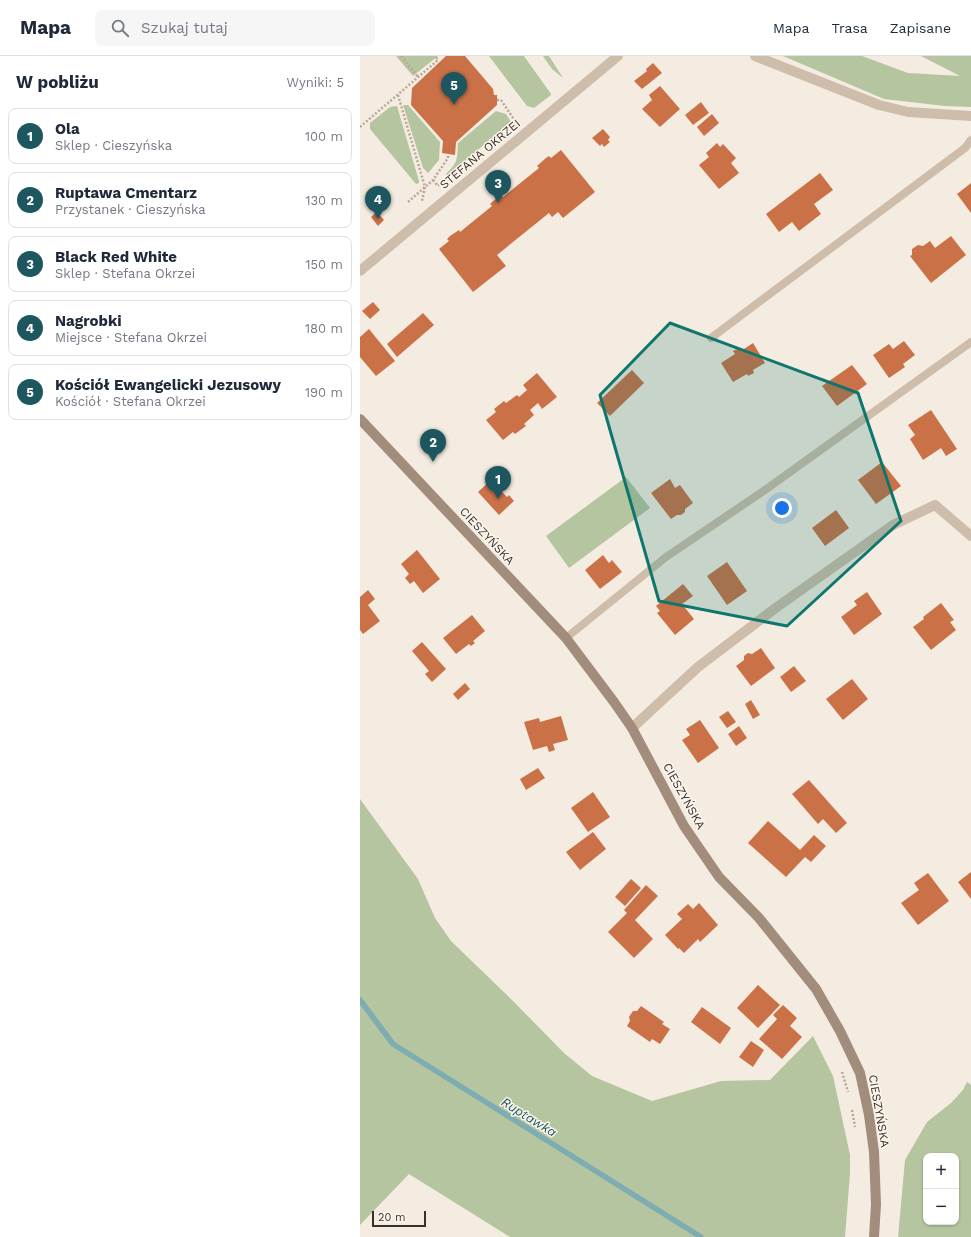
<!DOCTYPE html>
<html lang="pl">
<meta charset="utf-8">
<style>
body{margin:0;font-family:"Work Sans",sans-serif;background:#f6f6f7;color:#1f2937}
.controls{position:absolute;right:12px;bottom:12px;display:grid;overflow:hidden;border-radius:8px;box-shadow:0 1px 3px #0004}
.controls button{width:36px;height:36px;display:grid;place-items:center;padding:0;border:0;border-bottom:1px solid #e0e1e3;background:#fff;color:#1f2937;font:20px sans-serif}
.scale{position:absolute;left:12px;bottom:10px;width:54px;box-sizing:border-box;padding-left:4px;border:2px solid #3b312a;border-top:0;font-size:11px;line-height:14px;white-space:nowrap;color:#3b312a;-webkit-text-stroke:3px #fbf6ed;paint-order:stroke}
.you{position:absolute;left:422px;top:452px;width:14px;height:14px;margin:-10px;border:3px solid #fff;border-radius:50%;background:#1a73e8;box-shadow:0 0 0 6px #1a73e833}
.badge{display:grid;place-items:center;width:26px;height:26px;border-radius:50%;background:#1d565f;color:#fff;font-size:13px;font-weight:700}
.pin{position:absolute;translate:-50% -33px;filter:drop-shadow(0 1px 2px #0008)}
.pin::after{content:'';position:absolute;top:21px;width:14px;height:12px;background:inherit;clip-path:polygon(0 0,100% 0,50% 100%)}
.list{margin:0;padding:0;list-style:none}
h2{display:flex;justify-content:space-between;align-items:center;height:52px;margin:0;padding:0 16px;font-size:17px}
h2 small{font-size:13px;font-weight:400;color:#747a83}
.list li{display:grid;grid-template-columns:26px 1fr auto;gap:12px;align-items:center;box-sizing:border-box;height:56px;margin:0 8px 8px;padding:0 8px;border:1px solid #e0e1e3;border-radius:8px}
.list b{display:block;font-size:15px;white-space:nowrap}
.list p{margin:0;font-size:13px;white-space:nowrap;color:#747a83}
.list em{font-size:13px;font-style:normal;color:#747a83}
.icon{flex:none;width:22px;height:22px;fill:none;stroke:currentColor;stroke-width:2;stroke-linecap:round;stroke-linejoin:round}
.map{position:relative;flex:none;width:611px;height:1181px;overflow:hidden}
header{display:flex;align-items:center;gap:24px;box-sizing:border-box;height:56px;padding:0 20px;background:#fff;border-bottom:1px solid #e0e1e3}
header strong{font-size:19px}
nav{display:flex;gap:22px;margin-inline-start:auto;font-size:14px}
.search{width:280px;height:36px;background:#f6f6f7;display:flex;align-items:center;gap:10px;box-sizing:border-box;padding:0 14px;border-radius:8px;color:#747a83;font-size:15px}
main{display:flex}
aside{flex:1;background:#fff}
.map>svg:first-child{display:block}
</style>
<header>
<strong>Mapa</strong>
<div class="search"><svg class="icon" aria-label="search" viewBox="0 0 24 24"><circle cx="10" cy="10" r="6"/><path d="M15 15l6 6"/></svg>Szukaj tutaj</div>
<nav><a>Mapa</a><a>Trasa</a><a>Zapisane</a></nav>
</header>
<main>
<aside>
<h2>W pobliżu<small>Wyniki: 5</small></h2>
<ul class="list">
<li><span class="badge">1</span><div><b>Ola</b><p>Sklep · Cieszyńska</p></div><em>100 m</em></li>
<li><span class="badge">2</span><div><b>Ruptawa Cmentarz</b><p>Przystanek · Cieszyńska</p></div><em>130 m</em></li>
<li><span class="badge">3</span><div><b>Black Red White</b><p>Sklep · Stefana Okrzei</p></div><em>150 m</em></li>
<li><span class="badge">4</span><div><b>Nagrobki</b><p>Miejsce · Stefana Okrzei</p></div><em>180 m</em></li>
<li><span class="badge">5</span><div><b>Kościół Ewangelicki Jezusowy</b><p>Kościół · Stefana Okrzei</p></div><em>190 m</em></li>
</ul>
</aside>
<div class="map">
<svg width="611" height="1181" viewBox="0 0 611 1181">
<rect width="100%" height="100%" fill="#f4ece0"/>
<g fill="#b5c59f" fill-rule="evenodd">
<path d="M36 0H78L53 20Z"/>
<path d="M129 0H164L191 38V39L174 52 167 50Z"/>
<path d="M183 0H189L203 22 192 13Z"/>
<path d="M423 0H502L548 17 600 20 561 0H611V51L585 50 524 43Z"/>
<path d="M43 49H48L80 86 79 104 68 117 63 112Z"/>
<path d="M37 50 59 125V127L56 128 10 73V67L30 51Z"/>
<path d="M136 55 146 58 151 66 87 120 86 118C98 106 97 104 98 87Z"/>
<path d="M266 421 290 452 209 512 186 480Z"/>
<path d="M0 743 58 823 75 862 91 885 153 945 204 997 232 1020 292 1045 361 1025 410 1024 453 980 473 1020 490 1099V1117L485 1181H150L49 1118 0 1169Z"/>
<path d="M607 1026 611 1029V1181H538L545 1104 567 1066 591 1047 603 1034ZM566 1100H596V1166H566Z"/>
</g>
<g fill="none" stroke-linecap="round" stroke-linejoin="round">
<path stroke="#7dadb3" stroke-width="5.5" d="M0 944 33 988 341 1181"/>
</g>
<g fill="#cb7148">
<path d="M86 0H105L133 33 134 39H137V49L96 86 95 99 82 97 83 85 51 49 52 32Z"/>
<path d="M293 7 302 17 282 33 274 25 287 15 286 13Z"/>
<path d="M300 30 320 53 300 71 282 53 292 44 289 39Z"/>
<path d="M341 46 349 57 333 69 325 59Z"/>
<path d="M352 58 359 67 344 80 337 71Z"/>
<path d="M243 73 250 81 248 84 250 86 244 91 242 88 240 90 232 82Z"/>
<path d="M357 87 360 91 363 88 376 102 371 107 379 117 359 133 339 109 349 101 346 97Z"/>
<path d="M201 94 235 136 203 162 198 156 192 161 189 157 137 199 146 210 113 236 79 193 89 185 87 183 90 180 99 174 100 176 132 150 130 148 139 140 142 139 143 141 179 112 177 110 186 102 189 100 191 102Z"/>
<path d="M460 117 473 134 454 148 461 158 439 175 432 166 419 176 406 158Z"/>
<path d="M611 127V157L597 138Z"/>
<path d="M17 156 24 164 18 170 11 161Z"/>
<path d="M591 180 606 199 571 227 550 200 552 199V193L558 189 563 190 570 185 575 192Z"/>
<path d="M13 246 20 254 10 263 2 255Z"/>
<path d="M63 257 74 269 37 301 27 288Z"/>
<path d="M9 273 35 305 16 320 0 301V281Z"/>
<path d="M544 285 555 299 543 308 545 311 529 322 513 299 529 288 533 293Z"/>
<path d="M393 287 405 307 393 314 394 317 388 320 387 318 373 326 361 307 375 298 373 295 379 292 381 295Z"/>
<path d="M492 309 507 328 477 350 462 330Z"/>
<path d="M272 314 284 327 250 360 237 347Z"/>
<path d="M177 317 197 341 182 353 178 347 170 354 174 359 164 368 166 370 155 378 153 376 143 384 126 364 136 356 134 353 144 345 146 347 157 339 159 341 167 334 163 329Z"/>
<path d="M571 354 597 393 586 400 581 392 563 404 550 383 555 379 548 369Z"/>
<path d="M522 406 541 430 516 448 498 424Z"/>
<path d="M310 423 315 432 320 429 333 447 325 453V456L321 459H317L311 463 291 437Z"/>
<path d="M131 424 147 441 149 439 154 445 139 459 118 436Z"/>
<path d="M476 454 489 472 465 490 452 472Z"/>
<path d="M57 494 80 523 63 537 54 525 50 528 45 522 49 518 41 508Z"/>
<path d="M243 499 249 507 252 504 262 516 240 533 225 514Z"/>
<path d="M367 506 387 535 367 549 347 520Z"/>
<path d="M323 528 333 540 322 548 334 563 315 579 297 557 300 555 296 550Z"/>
<path d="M8 534 15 543 8 549 20 565 3 578 0 574V541Z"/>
<path d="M507 536 522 558 494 579 481 561 497 549 494 545Z"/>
<path d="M581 547 594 564 590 566 596 574 571 594 553 571 564 563 563 561Z"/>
<path d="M112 559 125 575 113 585 115 587 111 590 109 588 96 598 83 582Z"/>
<path d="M62 586 86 613 72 626 65 618 69 615 52 595Z"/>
<path d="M401 592 415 612 391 630 376 610 384 604V600L388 597 392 598Z"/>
<path d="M434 610 446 625 431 636 420 621Z"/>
<path d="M492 623 508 643 483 664 466 643Z"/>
<path d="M105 627 110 633 98 644 93 638Z"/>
<path d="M391 644 400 659 393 663 385 648Z"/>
<path d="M368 655 376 666 367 672 359 661Z"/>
<path d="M201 660 208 684 193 688 195 694 189 696 187 690 173 694 164 666 179 662 180 666Z"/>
<path d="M340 664 359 692 338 707 322 684 330 679 326 673Z"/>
<path d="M379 670 387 682 376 690 368 678Z"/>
<path d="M178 712 185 722 166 734 160 723Z"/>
<path d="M449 724 487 767 476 777 463 763 458 768 432 738Z"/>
<path d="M233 736 250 761 228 776 211 752Z"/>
<path d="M408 765 440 794 454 779 466 790 451 806 445 801 426 821 388 787Z"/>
<path d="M233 776 246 793 220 814 206 796Z"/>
<path d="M611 816V843L598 826Z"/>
<path d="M568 817 589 845 558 869 541 847 559 834 554 827Z"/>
<path d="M271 823 281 832 265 850 255 841Z"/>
<path d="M286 829 298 840 275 864 293 883 274 902 248 876 267 857 264 854Z"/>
<path d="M339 847 358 869 340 886 338 883 324 897 319 892 318 893 305 879 322 863 317 858 328 848 333 853Z"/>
<path d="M398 929 420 949 398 972 377 952Z"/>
<path d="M423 949 437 962 430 970 442 981 422 1003 399 983 417 963 413 959Z"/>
<path d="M281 950 304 966 302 968 310 973 300 988 292 983 290 986 267 970 270 965 269 961 273 955H277Z"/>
<path d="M342 951 371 972 360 988 331 966Z"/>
<path d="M391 985 404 994 393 1011 379 1001Z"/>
</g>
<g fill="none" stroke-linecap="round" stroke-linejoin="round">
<g stroke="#baa795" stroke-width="2.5" stroke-dasharray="2 2" stroke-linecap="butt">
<path d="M41 0 58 21"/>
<path d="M38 39 65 131 62 145"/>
<path d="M137 44H141L155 65"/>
<path d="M0 71 78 4 75 0"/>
<path d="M132 84 155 65"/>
<path d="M73 124 78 130 79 129"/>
<path d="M48 146 73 124 88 102V98"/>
<path d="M482 1016 488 1036"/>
<path d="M492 1054 495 1071"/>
</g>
<g stroke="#cebdab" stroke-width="8">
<path d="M351 282 605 92 611 84"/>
<path d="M206 582 306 501 405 434 611 286"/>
</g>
<g stroke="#cebdab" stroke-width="10">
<path d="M395 0 519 49 548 56 611 60"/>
<path d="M0 215 258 0"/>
<path d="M272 672 338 611 417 551 533 469 575 449 611 480"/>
</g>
<path stroke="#a28c7c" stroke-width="10" d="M0 363 206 582 254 646 272 672 324 770 359 821 399 862 456 933 480 975 500 1017 509 1059 514 1096 516 1148 514 1181"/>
</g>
<path fill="#0f766e" fill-opacity="0.2" stroke="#0f766e" stroke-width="3" stroke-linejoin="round" d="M310 267 498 337 541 465 427 570 299 545 240 339Z"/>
<g text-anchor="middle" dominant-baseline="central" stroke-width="3" stroke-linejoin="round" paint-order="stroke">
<g font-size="12" fill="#3b312a" stroke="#fbf6ed">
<text transform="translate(120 98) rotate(-40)">STEFANA OKRZEI</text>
<text transform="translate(127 480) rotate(47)">CIESZYŃSKA</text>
<text transform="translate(324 740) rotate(61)">CIESZYŃSKA</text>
<text transform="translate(519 1055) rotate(80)">CIESZYŃSKA</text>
</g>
<g font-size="13" font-style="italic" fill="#1d565f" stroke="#fbf6ed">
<text transform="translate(169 1061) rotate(32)">Ruptawka</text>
</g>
</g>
</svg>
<div class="controls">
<button>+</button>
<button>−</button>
</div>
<div class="scale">20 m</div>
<div class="you"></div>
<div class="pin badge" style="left:138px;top:443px">1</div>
<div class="pin badge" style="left:73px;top:406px">2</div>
<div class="pin badge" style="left:138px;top:147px">3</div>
<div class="pin badge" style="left:18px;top:163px">4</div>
<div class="pin badge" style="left:94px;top:49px">5</div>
</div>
</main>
